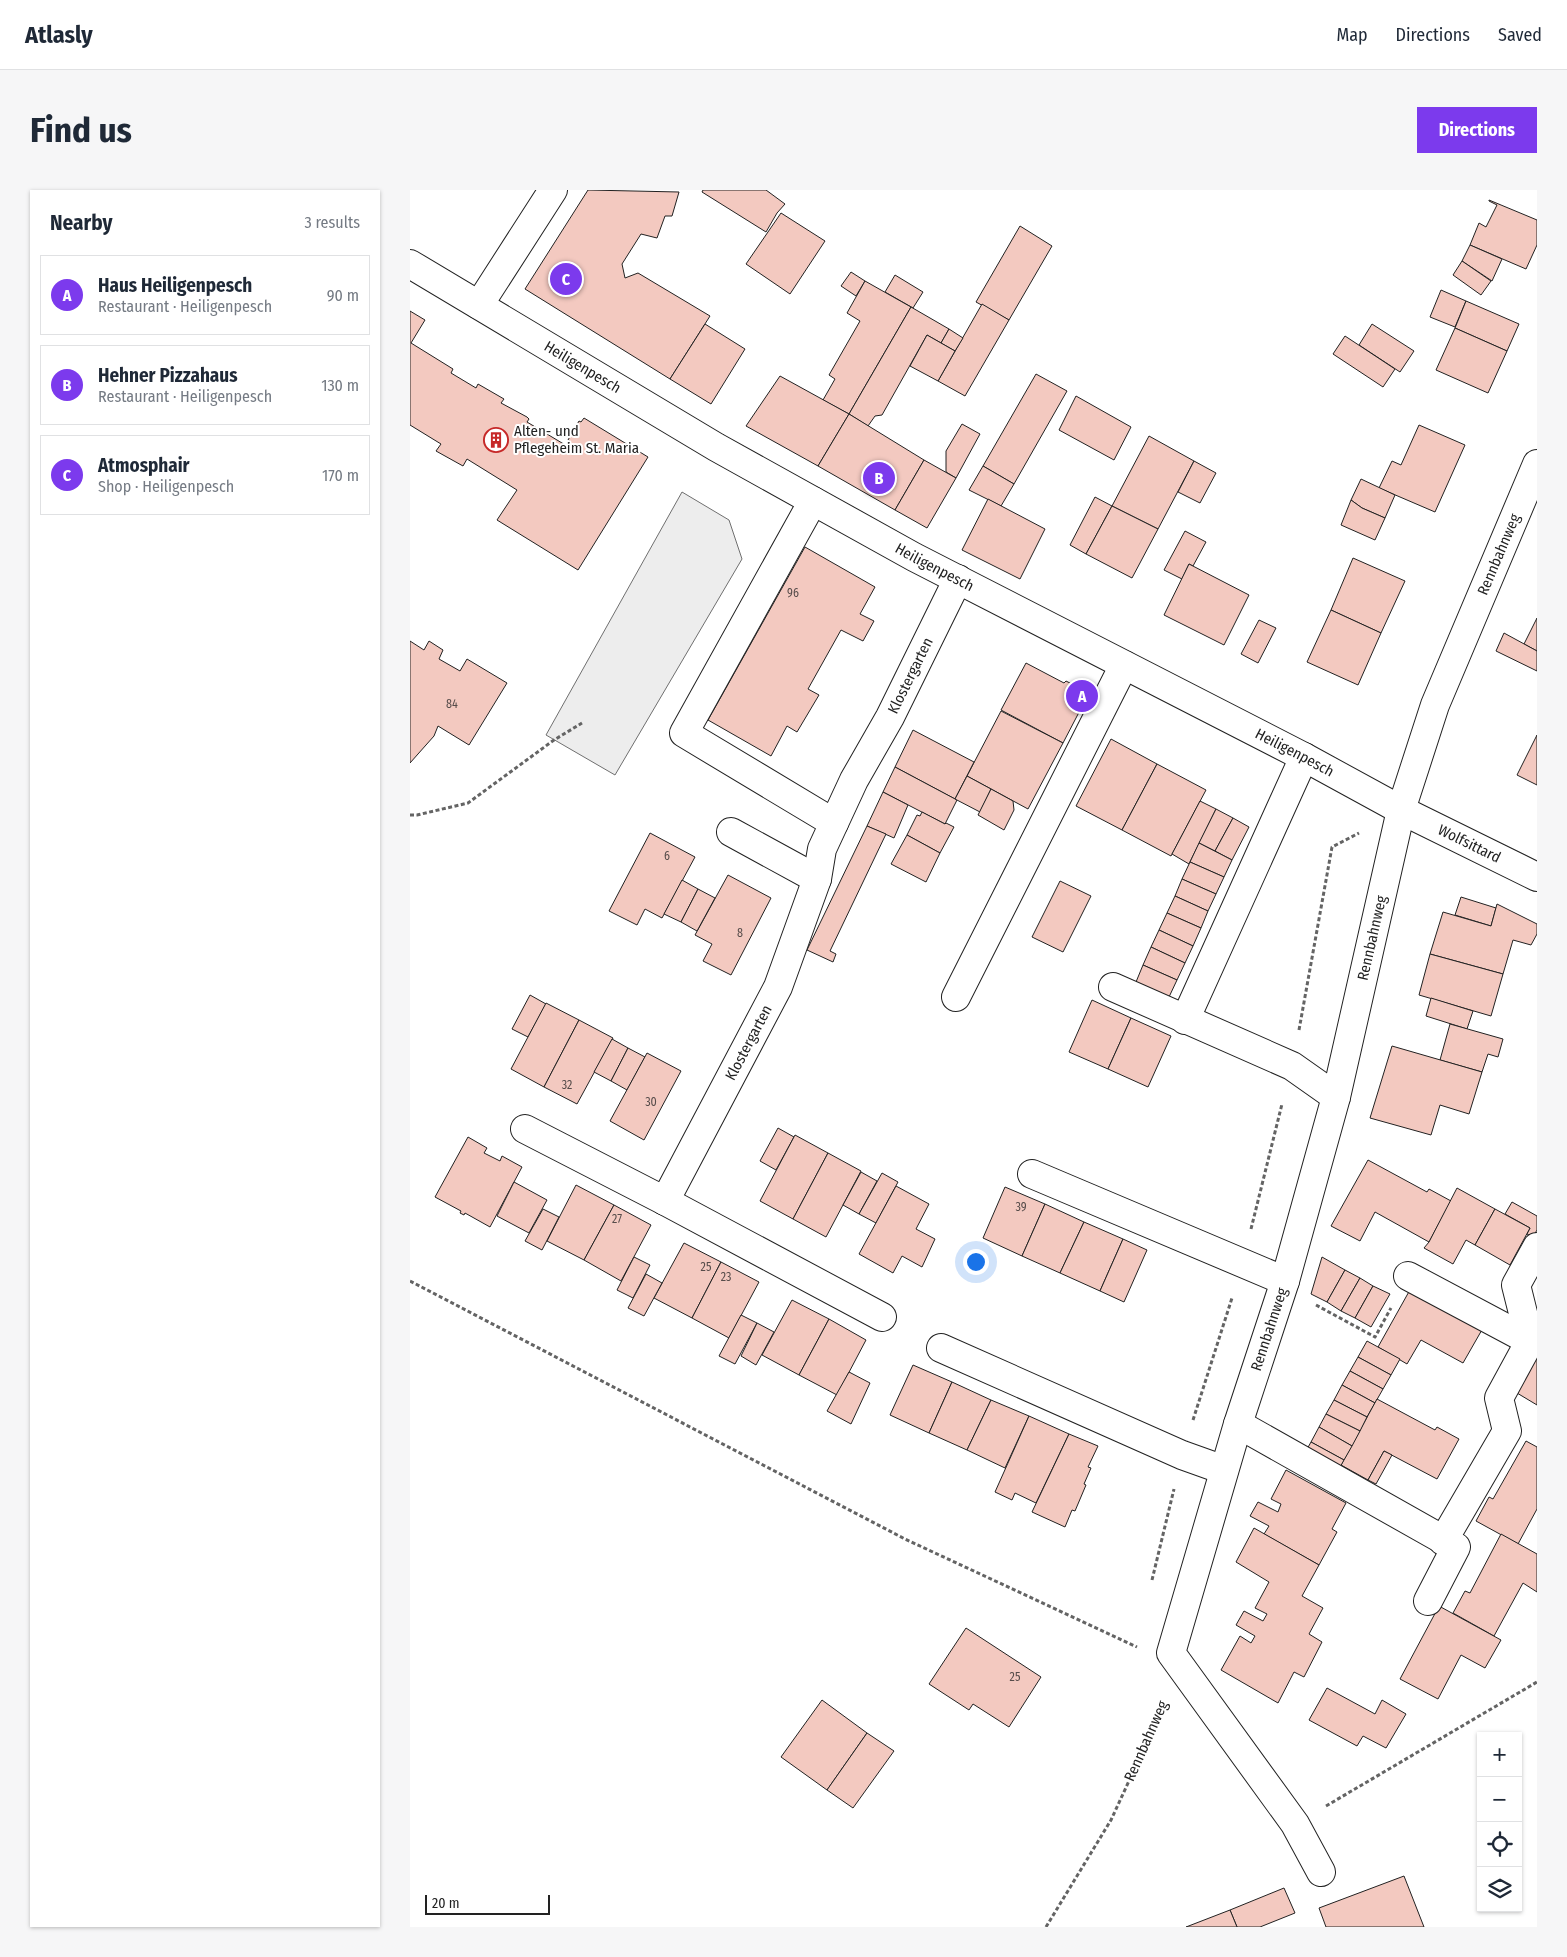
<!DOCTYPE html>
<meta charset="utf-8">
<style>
body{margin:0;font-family:"Fira Sans Condensed",sans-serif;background:#f6f6f7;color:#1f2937}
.controls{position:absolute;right:15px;bottom:15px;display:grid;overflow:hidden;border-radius:0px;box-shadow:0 1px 4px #0004}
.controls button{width:45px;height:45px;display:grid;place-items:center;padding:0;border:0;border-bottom:1px solid #e0e1e3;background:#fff;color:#1f2937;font:25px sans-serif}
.scale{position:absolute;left:15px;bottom:12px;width:125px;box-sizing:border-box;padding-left:5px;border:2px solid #222;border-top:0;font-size:14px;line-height:18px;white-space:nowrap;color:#222;-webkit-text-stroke:4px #fff;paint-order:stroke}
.you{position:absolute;left:565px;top:1071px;width:18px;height:18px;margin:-12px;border:4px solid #fff;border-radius:50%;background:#1a73e8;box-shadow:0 0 0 8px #1a73e833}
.badge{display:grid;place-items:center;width:32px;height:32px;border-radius:50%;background:#7c3aed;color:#fff;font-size:16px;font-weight:700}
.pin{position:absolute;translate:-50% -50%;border:2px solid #fff;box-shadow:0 1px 5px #0006}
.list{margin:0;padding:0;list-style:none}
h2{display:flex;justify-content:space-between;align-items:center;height:65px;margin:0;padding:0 20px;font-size:21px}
h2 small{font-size:16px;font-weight:400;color:#747a83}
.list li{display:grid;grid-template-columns:32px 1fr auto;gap:15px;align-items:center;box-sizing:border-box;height:80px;margin:0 10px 10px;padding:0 10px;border:1px solid #e0e1e3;border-radius:0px}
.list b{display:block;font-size:19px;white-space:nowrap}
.list p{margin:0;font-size:16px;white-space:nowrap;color:#747a83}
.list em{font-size:16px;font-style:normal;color:#747a83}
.icon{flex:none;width:28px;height:28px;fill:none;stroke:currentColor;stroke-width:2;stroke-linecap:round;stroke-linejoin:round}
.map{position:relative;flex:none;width:1127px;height:1737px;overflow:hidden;border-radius:0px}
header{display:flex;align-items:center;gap:30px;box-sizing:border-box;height:70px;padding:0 25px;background:#fff;border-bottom:1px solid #e0e1e3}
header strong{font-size:24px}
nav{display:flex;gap:28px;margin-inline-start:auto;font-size:18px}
.intro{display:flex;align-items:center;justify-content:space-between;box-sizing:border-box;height:120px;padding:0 30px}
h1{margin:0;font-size:35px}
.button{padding:12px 22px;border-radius:0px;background:#7c3aed;color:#fff;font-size:18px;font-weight:700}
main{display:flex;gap:30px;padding:0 30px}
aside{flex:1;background:#fff;border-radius:0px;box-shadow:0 1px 4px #0004}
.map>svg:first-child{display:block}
</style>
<header>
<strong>Atlasly</strong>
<nav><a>Map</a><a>Directions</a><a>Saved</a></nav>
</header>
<div class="intro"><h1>Find us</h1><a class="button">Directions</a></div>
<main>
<aside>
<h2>Nearby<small>3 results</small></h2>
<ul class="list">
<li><span class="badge">A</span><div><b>Haus Heiligenpesch</b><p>Restaurant · Heiligenpesch</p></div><em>90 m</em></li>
<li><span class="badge">B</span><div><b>Hehner Pizzahaus</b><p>Restaurant · Heiligenpesch</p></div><em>130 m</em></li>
<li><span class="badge">C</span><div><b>Atmosphair</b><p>Shop · Heiligenpesch</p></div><em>170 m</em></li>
</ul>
</aside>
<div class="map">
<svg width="1127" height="1737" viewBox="0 0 1127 1737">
<rect width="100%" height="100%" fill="#fff"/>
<path fill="#ededed" stroke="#6f6f6f" d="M272 302 319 330 332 369 205 585 136 545Z"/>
<g fill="#f3c9c0" stroke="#222">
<path d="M178 0 269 2 262 26H255L247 48 231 44 212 74 215 88 228 83 300 126 260 189 115 99Z"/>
<path d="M293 0H356L375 14 367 23 356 42 292 2Z"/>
<path d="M1079 10 1127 30V55L1116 79 1060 55 1069 33 1076 37 1087 15 1079 11Z"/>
<path d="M371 23 415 51 380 104 336 74Z"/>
<path d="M610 36 642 56 599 130 566 112Z"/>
<path d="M1060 55 1092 69 1082 91 1052 71Z"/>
<path d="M1052 71 1081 91 1071 105 1043 85Z"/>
<path d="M441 82 455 91 446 106 431 96Z"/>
<path d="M485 85 513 102 503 118 475 102Z"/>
<path d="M455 91 501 117 439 224 413 210 425 189 419 185 450 131 437 123Z"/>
<path d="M1031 100 1056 111 1045 137 1020 127Z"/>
<path d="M1056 111 1109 134 1097 161 1045 138Z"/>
<path d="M572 114 599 130 555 206 528 191Z"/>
<path d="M501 117 539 139 531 153 517 145 472 225 465 226 458 236 439 224Z"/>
<path d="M0 121 15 130 1 153 43 179 41 183 66 198 68 194 94 209 91 213 117 227 119 229 117 232 157 256 160 251 158 250 169 231 171 232 174 228 238 267 168 380 87 330 107 300 57 269 53 276 26 261 31 254 0 235Z"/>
<path d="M295 134 335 159 301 214 260 189Z"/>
<path d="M962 134 1004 161 990 182 949 155Z"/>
<path d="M1045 138 1097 161 1078 203 1026 180Z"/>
<path d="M539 139 553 148 545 161 531 153Z"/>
<path d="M517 145 545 161 528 191 500 176Z"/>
<path d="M935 146 985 179 973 197 923 164Z"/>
<path d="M626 184 657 201 604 294 573 276Z"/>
<path d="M370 186 439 224 408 276 336 236Z"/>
<path d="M666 206 721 237 704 270 649 240Z"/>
<path d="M439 224 514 270 485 320 408 276Z"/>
<path d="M552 234 570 244 546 288 536 282V261Z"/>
<path d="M1009 235 1055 255 1025 322 969 298 982 271 991 275Z"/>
<path d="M739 246 784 271 748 339 702 316Z"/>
<path d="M514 270 546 288 517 338 485 320Z"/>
<path d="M784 271 806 283 790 313 768 302Z"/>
<path d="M573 276 604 294 591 316 559 300Z"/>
<path d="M951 289 985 305 975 328 952 318 941 310Z"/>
<path d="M685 307 702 316 676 364 660 355Z"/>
<path d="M578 309 635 339 610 389 552 360Z"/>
<path d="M941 310 952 318 975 328 965 350 931 335Z"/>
<path d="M702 316 748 339 722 388 676 364Z"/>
<path d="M775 341 796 352 783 376 779 374 772 389 754 380Z"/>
<path d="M395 357 465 397 450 424 464 431 453 451 431 440 398 499 409 505 387 542 377 536 361 566 298 530Z"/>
<path d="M943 368 995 391 971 443 921 420Z"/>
<path d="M779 374 839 405 814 455 754 425Z"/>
<path d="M921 420 971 443 948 495 897 472Z"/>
<path d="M1127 428V461L1114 454Z"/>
<path d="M849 430 866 438 848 473 831 464Z"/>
<path d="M1094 443 1127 461V481L1086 461Z"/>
<path d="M0 451 14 460 19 451 33 460 29 469 50 481 57 469 97 493 59 555 28 536 24 546 0 573Z"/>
<path d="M616 473 654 493 656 491 679 503 653 553 591 520Z"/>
<path d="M591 521 653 553 618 619 557 586Z"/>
<path d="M503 540 564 572 545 609 485 577Z"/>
<path d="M1127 545V595L1107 585Z"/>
<path d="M701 549 747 574 712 640 666 616Z"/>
<path d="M747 574 796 600 761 666 712 640Z"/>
<path d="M485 577 547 610 535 634 473 602Z"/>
<path d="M557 586 581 599 570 622 545 609Z"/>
<path d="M581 599 603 611 604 620 594 640 568 625Z"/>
<path d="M473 602 498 615 484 648 457 636Z"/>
<path d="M790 611 806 619 779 674 762 664Z"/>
<path d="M806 619 823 628 805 661 789 653Z"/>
<path d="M512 622 535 634 536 633 544 637 530 663 497 645 507 625 510 626Z"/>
<path d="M823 628 839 637 822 670 805 661Z"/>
<path d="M457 636 476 644 420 761 426 764 423 772 397 760Z"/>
<path d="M240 643 285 667 252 728 235 719 227 735 199 721Z"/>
<path d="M497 645 530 663 516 692 481 674Z"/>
<path d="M789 653 822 670 814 687 780 672Z"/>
<path d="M780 672 814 687 806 704 772 689Z"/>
<path d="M318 685 361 708 321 785 293 771 302 754 285 745Z"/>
<path d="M772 689 806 704 798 721 765 706Z"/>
<path d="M272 690 288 699 271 732 254 724Z"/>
<path d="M650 691 681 706 653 762 622 747Z"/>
<path d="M288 699 305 708 287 741 271 732Z"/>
<path d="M765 706 798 721 791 738 757 723Z"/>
<path d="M1051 707 1086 718 1081 736 1045 725Z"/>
<path d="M1087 714 1127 734V744L1121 755 1103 750 1093 784 1020 764 1033 722 1081 736Z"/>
<path d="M757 723 791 738 783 756 749 740Z"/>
<path d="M749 740 783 756 775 773 741 757Z"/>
<path d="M741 757 775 773 767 790 733 775Z"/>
<path d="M1020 764 1093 784 1081 826 1009 805Z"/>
<path d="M733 775 767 790 759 807 726 792Z"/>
<path d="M120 805 136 814 118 847 102 839Z"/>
<path d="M1021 808 1063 821 1057 839 1016 826Z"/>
<path d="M682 810 721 828 698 879 659 862Z"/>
<path d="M136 813 169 830 134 897 101 879Z"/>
<path d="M721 828 761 846 738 897 698 879Z"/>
<path d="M169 830 203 848 167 914 134 897Z"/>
<path d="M1040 834 1093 849 1088 867 1078 864 1072 882 1030 870Z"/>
<path d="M202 849 218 858 201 891 184 882Z"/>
<path d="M982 856 1072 882 1059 924 1030 915 1021 945 960 928Z"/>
<path d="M218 858 235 867 217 900 201 891Z"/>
<path d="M237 863 271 881 234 950 200 931Z"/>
<path d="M368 938 384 947 366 980 350 971Z"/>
<path d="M385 945 418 963 383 1029 350 1011Z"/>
<path d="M58 947 77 958 74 963 90 971 92 966 112 977 80 1037 55 1023 54 1025 50 1023 51 1021 25 1007Z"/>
<path d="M418 963 451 981 416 1047 383 1029Z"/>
<path d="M958 970 1017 1002 1019 999 1041 1011 1019 1052 965 1022 950 1051 921 1036Z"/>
<path d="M451 982 467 991 449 1024 433 1015Z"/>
<path d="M472 983 488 992 466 1033 449 1024Z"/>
<path d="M104 992 137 1010 119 1043 87 1026Z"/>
<path d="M166 995 204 1015 174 1070 137 1051Z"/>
<path d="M486 996 519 1014 506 1039 525 1049 512 1077 492 1066 483 1083 449 1064Z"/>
<path d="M595 997 635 1014 612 1066 573 1048Z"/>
<path d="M1047 998 1085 1019 1065 1055 1056 1050 1043 1074 1014 1058 1019 1052Z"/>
<path d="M1102 1012 1127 1026V1040L1123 1047 1117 1044 1120 1038 1095 1024Z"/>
<path d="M635 1014 674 1032 650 1083 612 1066Z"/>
<path d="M204 1015 241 1035 211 1091 174 1070Z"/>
<path d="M133 1019 149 1027 132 1060 115 1051Z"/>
<path d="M1085 1019 1120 1038 1100 1075 1065 1055Z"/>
<path d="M674 1032 713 1049 690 1101 650 1083Z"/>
<path d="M713 1049 737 1060 714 1112 690 1101Z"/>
<path d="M274 1053 311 1072 282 1128 244 1108Z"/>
<path d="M224 1067 240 1075 223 1108 207 1100Z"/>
<path d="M912 1067 935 1080 917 1112 901 1104Z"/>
<path d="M311 1072 349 1092 319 1148 282 1128Z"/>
<path d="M935 1080 950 1088 931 1121 917 1112Z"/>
<path d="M236 1084 252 1093 234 1126 218 1118Z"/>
<path d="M950 1088 963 1096 945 1128 931 1121Z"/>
<path d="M963 1096 980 1104 961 1137 945 1128Z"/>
<path d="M1001 1098 1073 1138 1053 1173 1011 1150 997 1174 968 1157Z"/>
<path d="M382 1110 419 1129 389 1185 352 1165Z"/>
<path d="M331 1125 347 1133 325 1174 309 1166Z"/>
<path d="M419 1129 456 1150 427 1205 389 1185Z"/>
<path d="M347 1133 364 1142 346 1175 331 1166Z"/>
<path d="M957 1151 990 1169 981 1185 948 1167Z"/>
<path d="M1127 1161V1215L1102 1200Z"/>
<path d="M948 1167 981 1185 973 1199 940 1181Z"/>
<path d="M503 1175 542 1192 519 1243 480 1225Z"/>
<path d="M940 1181 973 1199 965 1213 932 1195Z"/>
<path d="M439 1182 460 1193 441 1234 417 1221Z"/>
<path d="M542 1192 581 1210 557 1260 519 1243Z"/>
<path d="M932 1195 965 1213 957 1227 924 1210Z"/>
<path d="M967 1209 1025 1240 1027 1237 1049 1249 1027 1289 974 1261 958 1290 931 1275Z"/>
<path d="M581 1210 619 1226 595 1278 557 1260Z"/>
<path d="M924 1210 957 1227 950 1241 916 1224Z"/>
<path d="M916 1224 950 1241 942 1256 909 1237Z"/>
<path d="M619 1226 659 1244 626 1313 605 1303 602 1310 585 1302Z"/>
<path d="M909 1237 942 1256 934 1270 901 1252Z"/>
<path d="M659 1244 688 1256 678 1277 681 1278 674 1294 676 1295 665 1321 662 1320 655 1337 622 1322Z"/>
<path d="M1116 1251 1127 1257V1319L1108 1354 1066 1331 1079 1307 1083 1309Z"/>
<path d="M901 1252 934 1270 925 1286 892 1268Z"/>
<path d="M974 1261 982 1265 966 1294 958 1290Z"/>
<path d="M876 1280 936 1313 922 1339 927 1342 909 1375 854 1344 859 1336 840 1326 848 1312 868 1322 871 1314 861 1309Z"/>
<path d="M844 1338 909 1375 892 1406 913 1418 899 1444 912 1452 894 1487 884 1482 868 1513 811 1480 830 1446 841 1453 845 1446 826 1435 834 1421 853 1431 857 1424 845 1418 859 1392 826 1372Z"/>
<path d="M1091 1344 1127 1364V1402L1113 1393 1084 1446 1043 1423 1055 1401 1060 1403Z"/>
<path d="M1029 1416 1091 1450 1075 1478 1051 1465 1028 1509 990 1489Z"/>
<path d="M556 1438 631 1487 599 1537 563 1514 559 1520 519 1494Z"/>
<path d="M917 1498 965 1524 972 1510 996 1524 976 1558 953 1546 947 1556 899 1530Z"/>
<path d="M412 1510 457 1543 417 1600 371 1567Z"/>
<path d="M457 1543 484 1561 443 1618 417 1600Z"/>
<path d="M994 1686 1014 1737H916L909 1718Z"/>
<path d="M874 1698 885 1723 850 1737H827L820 1720Z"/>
<path d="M820 1720 827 1737H776Z"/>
</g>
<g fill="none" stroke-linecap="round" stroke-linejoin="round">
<defs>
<g id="minor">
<path id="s1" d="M0 74 306 257 504 367 894 567 991 620 1127 687"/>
<path d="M69 115 143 0"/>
<path d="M403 311 274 543 424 633"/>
<path d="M321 642 407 689"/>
<path d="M703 797 882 876 926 907"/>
<path d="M546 807 714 475"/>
<path d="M775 830 894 567"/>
<path d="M115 939 255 1011 472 1127"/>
<path d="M622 984 875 1091"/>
<path id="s2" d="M255 1011 368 797 407 689 412 659 444 590 480 527 548 389"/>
<path d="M998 1086 1120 1151"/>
<path d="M531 1158 772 1265 814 1280"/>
<path d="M828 1234 1046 1357 1018 1411"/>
<path d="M1033 1351 1097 1241 1089 1208 1120 1151 1106 1095 1127 1057"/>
<path id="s3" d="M911 1682 885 1634 761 1463 828 1234 875 1091 926 907 991 620 1025 515 1127 274"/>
</g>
</defs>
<use href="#minor" stroke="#222" stroke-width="30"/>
<g stroke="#646464" stroke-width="3" stroke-dasharray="4 2.5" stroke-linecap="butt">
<path d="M0 625H7L58 613 144 550 172 533"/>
<path d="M889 840 922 657 949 643"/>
<path d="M841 1039 872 914"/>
<path d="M0 1091 495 1349 727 1457"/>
<path d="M906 1115 965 1147 981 1118"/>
<path d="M783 1230 822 1108"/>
<path d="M742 1390 764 1299"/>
<path d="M916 1616 1127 1492"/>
<path d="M636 1737 701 1630 754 1515"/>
</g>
<use href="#minor" stroke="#fff" stroke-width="28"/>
</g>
<defs>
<symbol id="building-ring" viewBox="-11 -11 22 22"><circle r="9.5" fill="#fff" stroke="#c62828" stroke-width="1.5"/><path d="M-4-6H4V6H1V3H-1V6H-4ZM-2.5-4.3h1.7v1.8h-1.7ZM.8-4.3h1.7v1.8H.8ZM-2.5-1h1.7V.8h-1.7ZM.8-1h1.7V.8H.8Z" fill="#c62828"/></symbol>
</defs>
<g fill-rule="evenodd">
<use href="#building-ring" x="72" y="236" width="28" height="28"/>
</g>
<g text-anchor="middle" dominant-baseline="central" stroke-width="4" stroke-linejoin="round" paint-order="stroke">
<g font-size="12" fill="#564c4a">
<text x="383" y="403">96</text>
<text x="42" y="514">84</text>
<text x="257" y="666">6</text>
<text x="330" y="743">8</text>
<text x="157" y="895">32</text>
<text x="241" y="912">30</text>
<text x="611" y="1017">39</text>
<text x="207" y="1029">27</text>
<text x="296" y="1077">25</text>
<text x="316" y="1087">23</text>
<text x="605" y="1487">25</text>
</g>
<g font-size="15" fill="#222" stroke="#fff">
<text stroke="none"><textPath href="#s1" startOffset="201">Heiligenpesch</textPath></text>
<text stroke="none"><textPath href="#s3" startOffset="1414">Rennbahnweg</textPath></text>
<text stroke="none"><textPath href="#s1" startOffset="606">Heiligenpesch</textPath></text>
<text stroke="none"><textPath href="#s2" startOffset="582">Klostergarten</textPath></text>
<text stroke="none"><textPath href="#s1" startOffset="1011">Heiligenpesch</textPath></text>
<text stroke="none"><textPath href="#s1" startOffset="1208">Wolfsittard</textPath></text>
<text stroke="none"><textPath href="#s3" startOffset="1009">Rennbahnweg</textPath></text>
<text stroke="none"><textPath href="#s2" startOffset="179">Klostergarten</textPath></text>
<text stroke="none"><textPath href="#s3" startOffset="604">Rennbahnweg</textPath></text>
<text transform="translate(736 1551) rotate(-66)">Rennbahnweg</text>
</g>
<g font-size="15" fill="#222" stroke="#fff" text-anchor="start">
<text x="104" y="241">Alten- und<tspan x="104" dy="17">Pflegeheim St. Maria</tspan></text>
</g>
</g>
</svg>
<div class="controls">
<button>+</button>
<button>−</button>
<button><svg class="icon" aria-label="locate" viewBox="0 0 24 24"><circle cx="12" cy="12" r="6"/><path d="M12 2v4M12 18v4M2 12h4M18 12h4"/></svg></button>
<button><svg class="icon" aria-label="layers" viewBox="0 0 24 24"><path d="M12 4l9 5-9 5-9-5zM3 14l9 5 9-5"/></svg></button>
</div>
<div class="scale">20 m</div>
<div class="you"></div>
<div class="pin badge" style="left:672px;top:506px">A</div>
<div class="pin badge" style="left:469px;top:288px">B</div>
<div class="pin badge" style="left:156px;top:89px">C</div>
</div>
</main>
